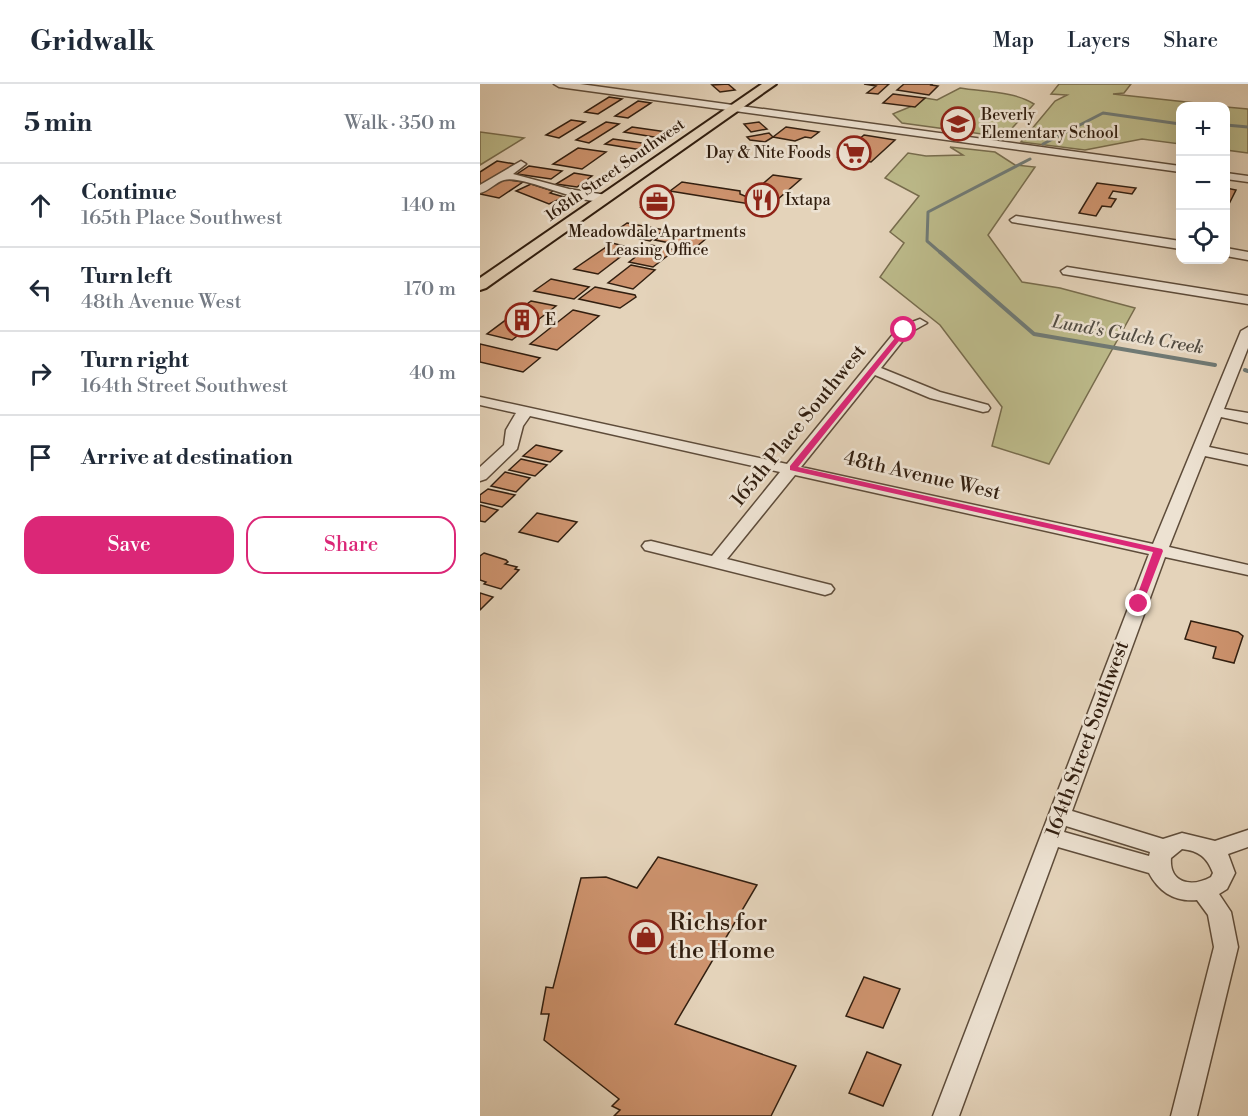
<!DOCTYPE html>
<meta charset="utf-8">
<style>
body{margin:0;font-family:"Libre Bodoni",serif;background:#f2f2f3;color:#1f2937}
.controls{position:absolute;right:18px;top:18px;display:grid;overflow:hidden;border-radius:12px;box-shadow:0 6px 24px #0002}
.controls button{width:54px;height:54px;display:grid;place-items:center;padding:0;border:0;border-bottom:2px solid #e0e1e3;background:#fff;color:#1f2937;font:30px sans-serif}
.stop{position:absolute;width:18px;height:18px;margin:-14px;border:4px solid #db2777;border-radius:50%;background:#fff}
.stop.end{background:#db2777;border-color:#fff;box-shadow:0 2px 6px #0008}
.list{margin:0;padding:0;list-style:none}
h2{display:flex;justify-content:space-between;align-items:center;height:78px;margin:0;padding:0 24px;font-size:26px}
h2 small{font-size:20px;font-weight:400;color:#747a83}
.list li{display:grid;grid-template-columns:39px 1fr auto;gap:18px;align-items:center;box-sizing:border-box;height:84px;padding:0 24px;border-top:2px solid #e0e1e3}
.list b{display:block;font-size:22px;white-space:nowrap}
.list p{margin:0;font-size:20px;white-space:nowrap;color:#747a83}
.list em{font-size:20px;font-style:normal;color:#747a83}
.actions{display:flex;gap:12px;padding:18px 24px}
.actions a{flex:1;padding:14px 0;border:2px solid #db2777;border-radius:18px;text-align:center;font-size:21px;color:#db2777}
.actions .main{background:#db2777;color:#fff}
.icon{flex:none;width:33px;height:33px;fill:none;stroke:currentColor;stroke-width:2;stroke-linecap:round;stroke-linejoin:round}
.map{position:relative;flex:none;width:768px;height:1032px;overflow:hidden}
header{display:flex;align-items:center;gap:36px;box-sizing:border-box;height:84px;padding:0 30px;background:#fff;border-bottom:2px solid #e0e1e3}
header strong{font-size:28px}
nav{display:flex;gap:33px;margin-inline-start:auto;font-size:21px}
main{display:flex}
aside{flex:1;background:#fff}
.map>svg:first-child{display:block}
</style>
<header>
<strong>Gridwalk</strong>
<nav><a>Map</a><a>Layers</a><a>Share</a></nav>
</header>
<main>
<aside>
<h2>5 min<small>Walk · 350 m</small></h2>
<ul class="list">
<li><svg class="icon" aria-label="ahead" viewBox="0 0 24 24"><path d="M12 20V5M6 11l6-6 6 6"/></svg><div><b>Continue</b><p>165th Place Southwest</p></div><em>140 m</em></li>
<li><svg class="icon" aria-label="left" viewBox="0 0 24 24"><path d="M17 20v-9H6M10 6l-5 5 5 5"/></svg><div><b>Turn left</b><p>48th Avenue West</p></div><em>170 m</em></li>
<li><svg class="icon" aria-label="right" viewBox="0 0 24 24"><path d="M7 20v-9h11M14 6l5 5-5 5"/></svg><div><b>Turn right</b><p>164th Street Southwest</p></div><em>40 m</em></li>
<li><svg class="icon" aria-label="arrive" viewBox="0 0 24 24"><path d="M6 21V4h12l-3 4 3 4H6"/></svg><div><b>Arrive at destination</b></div></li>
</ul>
<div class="actions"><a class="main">Save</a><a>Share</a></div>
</aside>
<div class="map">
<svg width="768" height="1032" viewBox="0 0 768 1032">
<rect width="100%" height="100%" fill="#e4d3ba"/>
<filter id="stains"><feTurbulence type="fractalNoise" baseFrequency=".00333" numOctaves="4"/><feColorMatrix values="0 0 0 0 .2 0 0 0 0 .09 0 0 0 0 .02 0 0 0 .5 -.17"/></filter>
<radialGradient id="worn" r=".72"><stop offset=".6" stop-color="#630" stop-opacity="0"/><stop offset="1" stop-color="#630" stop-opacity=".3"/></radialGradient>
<g fill="#bcba8a" stroke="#776c4d" stroke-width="1.5">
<path d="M579 0H651L644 9 633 10 743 22H700V60L662 55 605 66 541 58 575 17 587 11 571 10Z"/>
<path d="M480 4C503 8 534 7 554 20L524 53 422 39 413 30C425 24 435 23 445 14L457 16Z"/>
<path d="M746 23 768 25V69L746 66Z"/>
<path d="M0 48 44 54 0 81Z"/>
<path d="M470 63 515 68 535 81 555 83 508 151 542 198 580 204 655 224 569 380 512 362 522 323 460 241 400 193 424 159 410 148 439 112 405 94 428 69 446 72 483 71Z"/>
</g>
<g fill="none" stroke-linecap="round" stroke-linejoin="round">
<g stroke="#707a75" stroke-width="3">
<path d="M746 41 768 43"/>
<path d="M563 60 623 29 700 40"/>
<path d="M462 170 447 157 448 128 550 75"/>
</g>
<g stroke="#707a75" stroke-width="4">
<path d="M460 168 554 250 735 281"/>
<path d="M765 286 768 287"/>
</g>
</g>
<g fill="#cd936e" stroke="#321f10" stroke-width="1.5">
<path d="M248 0 255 6 240 8 232 1Z"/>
<path d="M384 0H409L398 10 387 9 396 2Z"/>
<path d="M424 0H452L451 1 458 2 449 11 417 6Z"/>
<path d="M413 10 445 14 435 23 403 19Z"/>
<path d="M129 13 142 15 118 30 105 28Z"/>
<path d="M158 17 171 19 148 34 135 32Z"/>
<path d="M91 36 105 38 79 54 66 51Z"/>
<path d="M126 38 139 40 109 59 96 56Z"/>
<path d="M279 38 287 45 271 48 264 40Z"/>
<path d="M152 43 194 49 186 55 144 48Z"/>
<path d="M306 43 339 48 331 54 325 53 315 57 293 53Z"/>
<path d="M289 49 293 53 285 58 270 56 267 53Z"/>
<path d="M384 51 415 56 391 78 358 73Z"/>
<path d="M133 55 176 61 168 67 125 60Z"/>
<path d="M98 64 126 68 102 85 73 80Z"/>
<path d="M17 77 35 80 0 101V88Z"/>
<path d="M49 82 82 87 71 95 37 90Z"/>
<path d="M94 89 112 92 97 103 76 100Z"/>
<path d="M293 91 321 95 289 123 190 107 202 98 260 107V110L267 113H278L285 110V106L279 103Z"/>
<path d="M24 95 43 98 19 114 0 110Z"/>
<path d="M617 99 656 104 652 110 633 107 629 114 636 115 631 123 622 122 616 132 599 129Z"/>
<path d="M51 100 73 107 70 109 84 113 69 120 36 107Z"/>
<path d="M746 104 756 106 746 126Z"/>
<path d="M175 111 191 114 176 124 161 123Z"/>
<path d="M147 139 184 146 170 157 133 149Z"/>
<path d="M189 146 228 153 215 164 175 156Z"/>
<path d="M132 159 152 164 118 190 94 185Z"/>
<path d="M171 161 195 166 173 183 149 178Z"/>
<path d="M151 181 175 186 153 205 128 199Z"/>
<path d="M71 195 109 203 94 215 54 207Z"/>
<path d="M115 203 155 211 156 213 140 224 99 215Z"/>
<path d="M51 217 76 222 32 256 7 250Z"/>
<path d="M93 226 119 232 77 266 50 260Z"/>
<path d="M0 260 60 274 43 288 0 278Z"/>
<path d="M56 361 82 367 70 378 43 372Z"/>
<path d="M41 375 67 381 55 392 29 386Z"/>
<path d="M25 388 50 394 36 408 11 402Z"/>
<path d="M8 405 35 411 22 423 0 418V411Z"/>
<path d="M0 421 18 426 5 438 0 437Z"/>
<path d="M57 429 97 438 78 458 39 448Z"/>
<path d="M4 469 26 476 28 478 25 480 37 483 35 485 39 486 21 505 4 500 6 498 0 496V472Z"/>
<path d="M0 509 13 513 0 526Z"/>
<path d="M711 537 758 548 763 552 754 579 733 574 736 563 705 555Z"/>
<path d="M178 773 277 801 195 940 316 982 291 1032H134L140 1026 132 1022 139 1015 64 956 69 930H61L66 903 73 904 101 794 126 793 157 804Z"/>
<path d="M384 893 420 905 403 944 366 932Z"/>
<path d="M387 968 421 981 403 1022 369 1009Z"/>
</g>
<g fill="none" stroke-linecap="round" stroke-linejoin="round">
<defs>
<g id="minor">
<path d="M74 0H100L700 82V88L79 3Z"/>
<path d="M41 77 46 80 33 90 89 105 126 111 132 114C114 129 46 90 24 96 16 98 9 107 0 109V101Z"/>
<path d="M746 89 768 92V98L746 95Z"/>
<path d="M536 132 700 157V165L532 138 530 136Z"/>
<path d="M746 164 768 168V176L746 172Z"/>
<path d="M587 183 768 212V220L583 190 581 187Z"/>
<path d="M440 235 447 239 429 249 401 284 460 308 508 321 510 324 508 327 503 328 450 314 395 291 321 383 673 460 761 247 768 243V264L744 325 768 329V339L741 333 729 363 768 371V381L725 372 689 463 768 481V491L685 473 592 727 683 755 702 749 735 757 768 746V763L748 770 755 789 747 805 739 810 751 828 758 863 717 1032H691L734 863 728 831 717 816C695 818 679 808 669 789L578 763 479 1032H453L669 470 315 391 247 475 351 501 354 505 351 509 345 511 165 466 162 462 165 458 171 457 232 472 300 388 50 332 43 342 37 365 6 395 0 397V383L24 361 26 346 36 329 0 321V313L307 380 419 243ZM586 742 670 768 669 772 584 748ZM702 765C719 767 727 773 733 789L731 793C711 804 689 799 691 774Z"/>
</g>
<path id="major" d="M282 0H296L6 204 0 206V194Z"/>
</defs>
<use href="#minor" stroke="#5e4c3a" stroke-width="3"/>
<use href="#major" stroke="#321f10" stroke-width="4"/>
<use href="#minor" fill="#ede2d2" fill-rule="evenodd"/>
<use href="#major" fill="#e4d3ba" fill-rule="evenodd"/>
</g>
<path fill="#db2777" d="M424 243 427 247 318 383 682 465 683 467 662 522 654 520 673 468 310 386V382Z"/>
<defs>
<symbol id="school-ring" viewBox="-11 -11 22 22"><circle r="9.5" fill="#ede2d2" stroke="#8f2418" stroke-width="1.5"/><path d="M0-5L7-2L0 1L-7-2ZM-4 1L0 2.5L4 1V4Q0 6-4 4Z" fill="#8f2418"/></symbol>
<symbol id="supermarket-ring" viewBox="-11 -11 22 22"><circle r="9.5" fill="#ede2d2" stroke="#8f2418" stroke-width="1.5"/><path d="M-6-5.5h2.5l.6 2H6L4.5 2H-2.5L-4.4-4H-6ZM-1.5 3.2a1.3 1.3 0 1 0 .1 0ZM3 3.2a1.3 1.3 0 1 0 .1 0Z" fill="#8f2418"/></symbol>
<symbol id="restaurant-ring" viewBox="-11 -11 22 22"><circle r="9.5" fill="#ede2d2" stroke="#8f2418" stroke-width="1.5"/><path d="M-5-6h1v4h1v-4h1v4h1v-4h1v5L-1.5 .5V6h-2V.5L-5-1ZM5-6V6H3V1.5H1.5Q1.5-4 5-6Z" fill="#8f2418"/></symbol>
<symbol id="office-ring" viewBox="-11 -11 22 22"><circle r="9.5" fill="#ede2d2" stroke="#8f2418" stroke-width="1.5"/><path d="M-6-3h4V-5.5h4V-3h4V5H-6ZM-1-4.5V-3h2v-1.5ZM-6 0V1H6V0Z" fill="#8f2418"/></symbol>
<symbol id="building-ring" viewBox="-11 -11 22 22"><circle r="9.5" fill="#ede2d2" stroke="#8f2418" stroke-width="1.5"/><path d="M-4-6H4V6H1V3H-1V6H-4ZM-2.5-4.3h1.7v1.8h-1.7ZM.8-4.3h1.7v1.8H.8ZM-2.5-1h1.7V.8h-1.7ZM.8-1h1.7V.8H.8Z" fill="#8f2418"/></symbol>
<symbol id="shop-ring" viewBox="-11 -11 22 22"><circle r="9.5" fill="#ede2d2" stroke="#8f2418" stroke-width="1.5"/><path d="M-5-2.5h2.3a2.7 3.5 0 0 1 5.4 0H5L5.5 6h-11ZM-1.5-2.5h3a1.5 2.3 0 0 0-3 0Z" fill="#8f2418"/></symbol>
</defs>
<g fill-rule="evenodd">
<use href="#school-ring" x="459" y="21" width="38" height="38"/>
<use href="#supermarket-ring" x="355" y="50" width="38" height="38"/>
<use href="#restaurant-ring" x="263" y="97" width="38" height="38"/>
<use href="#office-ring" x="158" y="99" width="38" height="38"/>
<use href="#building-ring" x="23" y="217" width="38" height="38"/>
<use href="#shop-ring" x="147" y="834" width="38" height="38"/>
</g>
<g text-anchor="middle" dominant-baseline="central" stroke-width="5" stroke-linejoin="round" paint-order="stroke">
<g font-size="16" fill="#321f10" stroke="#ede2d2" text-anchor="start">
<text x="501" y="31">Beverly<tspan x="501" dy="18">Elementary School</tspan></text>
<text x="351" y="69" text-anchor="end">Day &amp; Nite Foods</text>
<text x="305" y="116">Ixtapa</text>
<text x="177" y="148" text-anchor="middle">Meadowdale Apartments<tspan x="177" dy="18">Leasing Office</tspan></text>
<text x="65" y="236">E</text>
</g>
<g font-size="16" fill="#321f10" stroke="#ede2d2">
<text transform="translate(135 86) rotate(-35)">168th Street Southwest</text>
</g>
<g font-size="18" font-style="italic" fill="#514c43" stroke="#ede2d2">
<text transform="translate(648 251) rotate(10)">Lund's Gulch Creek</text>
</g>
<g font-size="20" fill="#321f10" stroke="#ede2d2">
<text transform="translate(319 342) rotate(-51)">165th Place Southwest</text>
<text transform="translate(442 392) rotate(13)">48th Avenue West</text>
<text transform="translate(608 655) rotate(-70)">164th Street Southwest</text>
</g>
<g font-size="24" fill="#321f10" stroke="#ede2d2" text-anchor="start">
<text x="189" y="839">Richs for<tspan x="189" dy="28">the Home</tspan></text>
</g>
</g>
<rect width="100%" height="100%" filter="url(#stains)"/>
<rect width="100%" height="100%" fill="url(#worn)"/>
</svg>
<div class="controls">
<button>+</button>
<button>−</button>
<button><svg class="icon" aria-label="locate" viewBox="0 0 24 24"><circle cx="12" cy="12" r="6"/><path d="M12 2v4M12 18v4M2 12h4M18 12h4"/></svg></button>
</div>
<div class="stop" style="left:424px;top:246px"></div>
<div class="stop end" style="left:659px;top:520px"></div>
</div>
</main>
